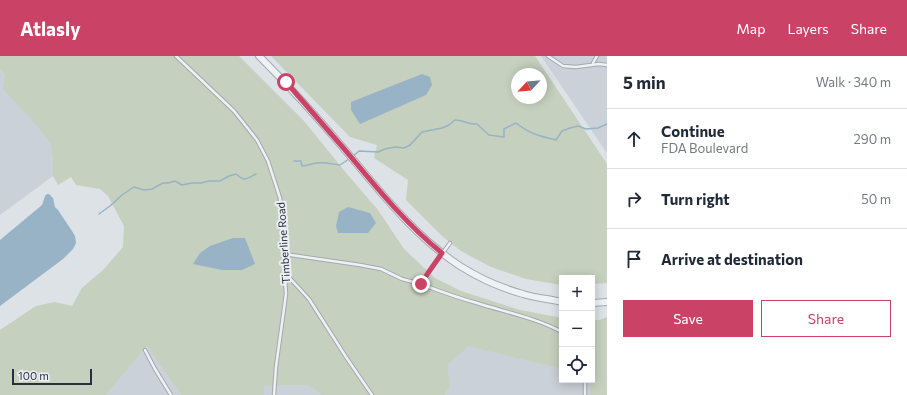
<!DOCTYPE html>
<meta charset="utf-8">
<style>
body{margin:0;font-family:Commissioner,sans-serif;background:#f6f6f7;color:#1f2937}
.controls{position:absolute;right:12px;bottom:12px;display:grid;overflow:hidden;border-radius:0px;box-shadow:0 2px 10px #0003}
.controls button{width:36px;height:36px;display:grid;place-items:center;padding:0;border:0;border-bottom:1px solid #e0e1e3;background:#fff;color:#1f2937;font:20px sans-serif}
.compass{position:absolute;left:511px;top:12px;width:36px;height:36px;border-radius:50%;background:#fff;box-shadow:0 2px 10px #0003;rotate:244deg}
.scale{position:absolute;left:12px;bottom:10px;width:80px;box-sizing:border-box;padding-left:4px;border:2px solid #27313c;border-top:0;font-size:11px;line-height:14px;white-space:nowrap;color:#27313c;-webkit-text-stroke:3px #ecf0f4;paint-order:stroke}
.stop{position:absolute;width:12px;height:12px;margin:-9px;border:3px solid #ca4366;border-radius:50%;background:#fff}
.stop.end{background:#ca4366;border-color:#fff;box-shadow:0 1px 4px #0008}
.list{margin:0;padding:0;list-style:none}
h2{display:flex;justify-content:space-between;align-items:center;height:52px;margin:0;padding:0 16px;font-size:17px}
h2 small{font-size:13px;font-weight:400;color:#747a83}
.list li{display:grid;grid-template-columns:26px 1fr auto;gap:12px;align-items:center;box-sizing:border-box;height:60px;padding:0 16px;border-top:1px solid #e0e1e3}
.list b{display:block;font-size:15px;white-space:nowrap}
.list p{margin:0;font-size:13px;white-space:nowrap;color:#747a83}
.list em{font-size:13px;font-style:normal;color:#747a83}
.actions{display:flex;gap:8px;padding:12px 16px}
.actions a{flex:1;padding:9px 0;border:1px solid #ca4366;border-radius:0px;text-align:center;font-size:14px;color:#ca4366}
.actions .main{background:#ca4366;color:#fff}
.icon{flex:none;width:22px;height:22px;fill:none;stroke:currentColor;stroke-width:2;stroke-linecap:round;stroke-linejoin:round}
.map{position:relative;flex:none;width:607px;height:339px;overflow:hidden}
header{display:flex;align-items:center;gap:24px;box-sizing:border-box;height:56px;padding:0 20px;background:#ca4366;color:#fff}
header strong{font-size:19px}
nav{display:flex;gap:22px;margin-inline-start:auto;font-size:14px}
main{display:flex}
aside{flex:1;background:#fff}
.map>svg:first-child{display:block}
</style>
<header>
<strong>Atlasly</strong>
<nav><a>Map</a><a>Layers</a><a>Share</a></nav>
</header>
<main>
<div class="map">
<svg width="607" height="339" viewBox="0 0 607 339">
<rect width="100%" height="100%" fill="#dde2e6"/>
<g fill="#cbd1d8">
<path d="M541 0H607V97Z"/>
<path d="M0 14 5 19 37 70 50 87 53 104V120L0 159Z"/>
<path d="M469 289 562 313V324H587L592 326 590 339H445L450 330 446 309Z"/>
<path d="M147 290 181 339H106Z"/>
<path d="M307 329 322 339H264V330Z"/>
</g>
<g fill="#c5d0be" fill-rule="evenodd">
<path d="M0 0H239L304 65 347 118 378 154 404 193 435 222 461 235 520 254 562 262V313L469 290 447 309 450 330 445 339H322L307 329 264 330V339H181L147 290 106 339H0V274L36 250 55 246 72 250 82 232 104 213 123 191 124 170 108 140 100 133 76 129 71 121 58 129 53 120V104L50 87 37 70 3 33 5 19 0 14Z"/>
<path d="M271 0H535L607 108V227L592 228V222H562V229L526 223 491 211 461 195 442 180 406 144 408 124 374 102 377 89 350 81ZM517 18H541V42H517Z"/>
<path d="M607 261V339H590L591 326 587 324H592V264H599Z"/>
</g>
<g fill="#98b3c6">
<path d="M422 18 430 21 432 29 426 39 360 68 351 54V46Z"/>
<path d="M47 138H49L53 142 55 151 58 154 72 175 75 180 76 187 73 193 63 203 0 250V184L42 149 45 140Z"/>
<path d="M348 151 370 157 376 167 368 177H338L336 170 339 156Z"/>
<path d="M233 182H245L255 208 242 214H222L193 208 200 197 210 190Z"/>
</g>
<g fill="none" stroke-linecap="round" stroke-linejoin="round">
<g stroke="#98b3c6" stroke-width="1.5">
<path d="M352 101 359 95 378 96 385 93 395 91 404 92 410 89 422 76 442 72 449 69 455 64C463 64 470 69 477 68L489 79 504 81V73L516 67C530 78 539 80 556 84L562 75 570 72 578 70 586 73 598 72 607 68"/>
<path d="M294 105H301L302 110C307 110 311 108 316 107 324 106 332 108 340 109L349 103"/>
<path d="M99 158 110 150 122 139 134 131 144 134 152 133 163 127H168L175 125 182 129 192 127H201L209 125H220L229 120 236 118C245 126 246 123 256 118"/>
</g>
<defs>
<g id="service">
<path d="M176 0 234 55 257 84 268 105 280 142 286 238 276 311 274 339"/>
<path d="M548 0 563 10 576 11 599 8 607 9"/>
<path d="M593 7 597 0"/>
<path d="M450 187 428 217 421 228C439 235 458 242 477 247 505 256 536 262 562 276"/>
<path d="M284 198 360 209 381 213 402 223 421 228"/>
<path d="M285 217 309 243 346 301 372 339"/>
<path d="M145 294 155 313 171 339"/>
<path d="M585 324V339"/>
</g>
<g id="tertiary">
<path d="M259 0C289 30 317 61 345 94 380 135 414 180 460 210 479 222 501 232 523 238 536 242 549 243 562 246"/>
<path d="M592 247 607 246"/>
</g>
</defs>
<use href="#service" stroke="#a3a9b0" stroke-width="4.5"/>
<use href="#tertiary" stroke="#a3a9b0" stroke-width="8"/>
<use href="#service" stroke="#eff2f5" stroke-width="2.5"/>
<use href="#tertiary" stroke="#eff2f5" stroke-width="6"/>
</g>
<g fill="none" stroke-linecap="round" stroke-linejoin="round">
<path stroke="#ca4366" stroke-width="5" d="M286 26C306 49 326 72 346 95 376 131 406 168 442 197L428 217 421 228"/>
</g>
<g text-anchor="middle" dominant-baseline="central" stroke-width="4" stroke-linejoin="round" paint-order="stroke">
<g font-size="11" fill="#27313c" stroke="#ecf0f4">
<text transform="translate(283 187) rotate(-94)">Timberline Road</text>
</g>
</g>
</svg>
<div class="controls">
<button>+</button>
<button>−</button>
<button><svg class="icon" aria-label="locate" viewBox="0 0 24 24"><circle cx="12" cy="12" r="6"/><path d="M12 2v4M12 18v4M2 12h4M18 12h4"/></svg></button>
</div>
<svg class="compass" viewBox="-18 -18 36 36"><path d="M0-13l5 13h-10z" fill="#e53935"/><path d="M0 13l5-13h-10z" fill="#747a83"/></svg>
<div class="scale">100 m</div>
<div class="stop" style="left:286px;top:26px"></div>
<div class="stop end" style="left:421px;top:228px"></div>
</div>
<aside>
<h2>5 min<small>Walk · 340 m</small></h2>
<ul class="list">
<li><svg class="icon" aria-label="ahead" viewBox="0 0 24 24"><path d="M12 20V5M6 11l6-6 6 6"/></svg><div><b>Continue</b><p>FDA Boulevard</p></div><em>290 m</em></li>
<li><svg class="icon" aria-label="right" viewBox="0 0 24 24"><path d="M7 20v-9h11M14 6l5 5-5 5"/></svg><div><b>Turn right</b></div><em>50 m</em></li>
<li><svg class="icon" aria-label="arrive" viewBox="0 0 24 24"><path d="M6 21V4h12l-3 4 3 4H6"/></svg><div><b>Arrive at destination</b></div></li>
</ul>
<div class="actions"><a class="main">Save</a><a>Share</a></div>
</aside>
</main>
